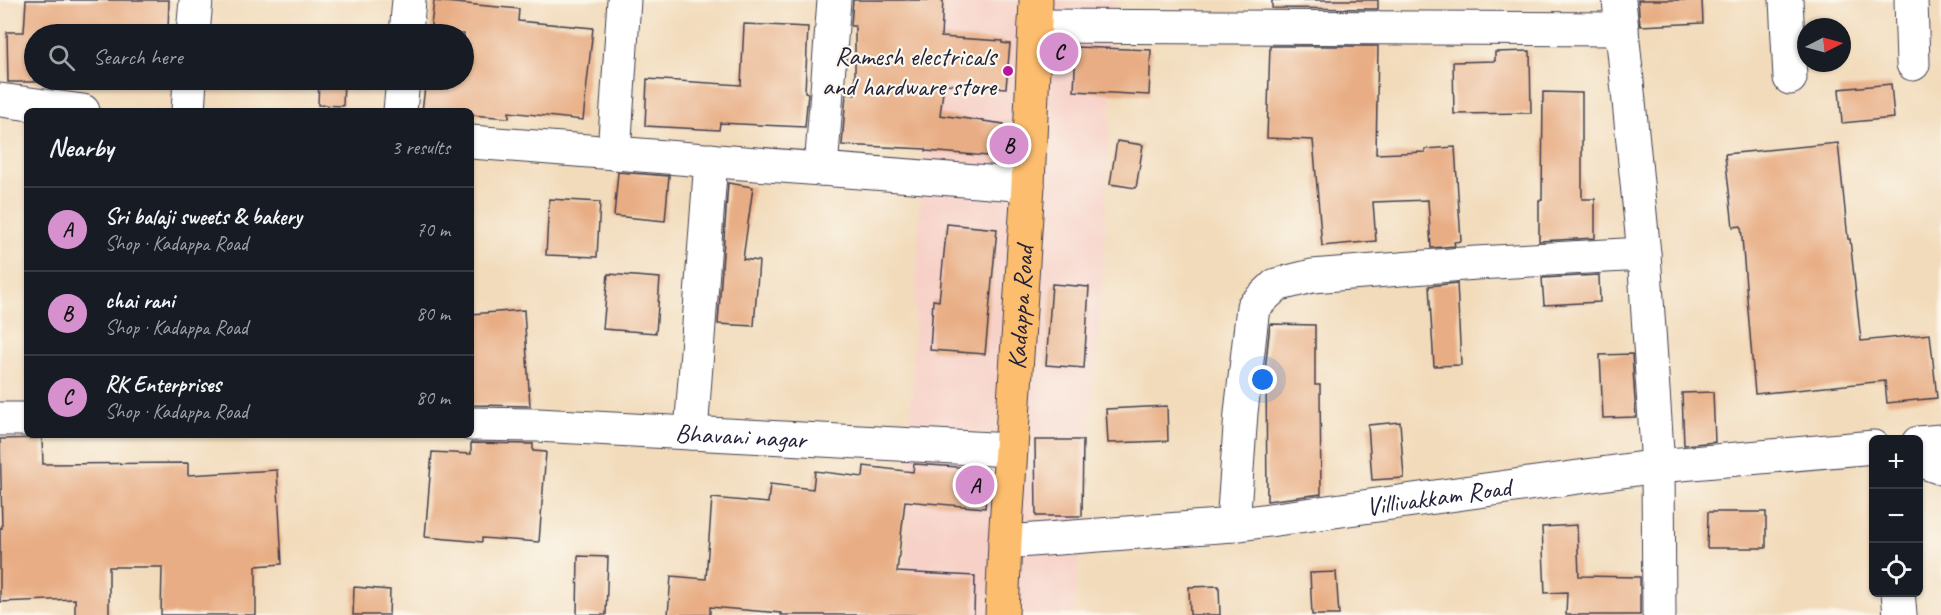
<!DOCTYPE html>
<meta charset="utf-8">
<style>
body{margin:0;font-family:Caveat,sans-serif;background:#20242c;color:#f1f3f6}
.controls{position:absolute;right:18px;bottom:18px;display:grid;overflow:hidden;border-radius:9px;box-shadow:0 2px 4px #0004}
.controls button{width:54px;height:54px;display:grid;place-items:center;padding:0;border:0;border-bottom:2px solid #363941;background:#171b24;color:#f1f3f6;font:30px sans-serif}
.compass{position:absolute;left:1797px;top:18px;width:54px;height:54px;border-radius:50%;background:#171b24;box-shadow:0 2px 4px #0004;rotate:84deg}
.you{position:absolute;left:1263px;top:380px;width:21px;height:21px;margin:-15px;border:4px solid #fff;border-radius:50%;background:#1a73e8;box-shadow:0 0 0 9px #1a73e833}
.badge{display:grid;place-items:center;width:39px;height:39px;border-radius:50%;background:#d690ce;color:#111;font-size:20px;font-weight:700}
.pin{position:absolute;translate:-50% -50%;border:3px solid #fff;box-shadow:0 2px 6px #0006}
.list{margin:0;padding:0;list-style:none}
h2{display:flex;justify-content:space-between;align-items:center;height:78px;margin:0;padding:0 24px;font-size:26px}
h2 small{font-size:20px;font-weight:400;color:#9ea1a6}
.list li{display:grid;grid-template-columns:39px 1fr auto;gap:18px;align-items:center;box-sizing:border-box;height:84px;padding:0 24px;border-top:2px solid #363941}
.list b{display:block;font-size:22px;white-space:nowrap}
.list p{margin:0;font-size:20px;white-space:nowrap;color:#9ea1a6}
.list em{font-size:20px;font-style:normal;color:#9ea1a6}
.icon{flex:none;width:33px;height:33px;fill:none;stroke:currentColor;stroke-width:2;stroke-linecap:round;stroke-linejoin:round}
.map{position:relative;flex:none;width:1941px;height:615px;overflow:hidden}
.search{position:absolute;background:#171b24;box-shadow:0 2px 4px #0004;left:24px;top:24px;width:450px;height:66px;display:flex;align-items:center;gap:15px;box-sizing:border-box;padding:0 21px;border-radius:33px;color:#9ea1a6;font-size:22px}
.panel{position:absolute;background:#171b24;box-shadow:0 2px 4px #0004;left:24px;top:108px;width:450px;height:330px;border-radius:9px}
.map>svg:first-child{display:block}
</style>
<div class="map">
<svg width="1941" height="615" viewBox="0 0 1941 615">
<rect width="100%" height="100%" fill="#fbf7ec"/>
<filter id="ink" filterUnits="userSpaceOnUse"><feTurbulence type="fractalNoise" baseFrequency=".0167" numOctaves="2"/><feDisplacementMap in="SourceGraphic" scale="12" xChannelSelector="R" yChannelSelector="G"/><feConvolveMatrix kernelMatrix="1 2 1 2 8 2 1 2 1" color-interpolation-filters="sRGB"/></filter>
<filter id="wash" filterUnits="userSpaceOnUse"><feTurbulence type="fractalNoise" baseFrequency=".008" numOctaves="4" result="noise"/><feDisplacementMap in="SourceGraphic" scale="24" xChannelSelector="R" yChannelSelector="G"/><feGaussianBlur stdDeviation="1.35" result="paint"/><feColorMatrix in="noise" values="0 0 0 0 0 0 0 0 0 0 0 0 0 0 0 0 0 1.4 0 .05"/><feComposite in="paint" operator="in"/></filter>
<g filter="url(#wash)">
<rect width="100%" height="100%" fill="#f2dbbb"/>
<path fill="#f7d1c8" d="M933 0H1115L1102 288 1074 615H904L910 428 922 162Z"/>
<g id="blocks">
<g fill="#e8ad84">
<path d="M26 0H169L168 31 63 26V34H34V80H63V82H8L7 32H24Z"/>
<path d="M853 0H943L941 37 1002 41V43L1010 44 1006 88 944 84 940 115 1004 124 1001 157 926 151V149L842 145 846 94 855 95V26H851Z"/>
<path d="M1272 0H1378V9L1272 8Z"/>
<path d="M1638 0H1702L1703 23 1640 26Z"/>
<path d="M434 1 519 9 518 21 593 28 583 120 509 112V118L471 115V111H422L426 80H464V34H430Z"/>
<path d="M744 24 808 27 805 92 808 93 805 127 720 123 719 130 645 126 647 79 741 85Z"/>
<path d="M1270 46H1378L1376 154 1425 152V149L1455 147 1461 241 1454 242 1455 246 1431 248 1428 200 1373 202 1376 241 1322 246 1313 140 1267 138Z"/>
<path d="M1076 47 1151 50 1149 95 1074 91Z"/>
<path d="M1530 51 1531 113 1454 114 1453 62 1495 61V52Z"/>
<path d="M319 80H344L343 106 318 105Z"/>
<path d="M1891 84 1894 118 1842 123 1839 89Z"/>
<path d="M1543 92 1582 93V199H1595V238L1539 241V200H1542Z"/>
<path d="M1117 141 1143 145 1136 188 1110 184Z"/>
<path d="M1838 143 1848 239H1850L1861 341 1930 334 1937 398 1887 403 1885 381 1755 394 1741 226 1733 227 1725 154Z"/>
<path d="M618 172 669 176 665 221 614 216Z"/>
<path d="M728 183 753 187 743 259 759 261 754 326 718 324Z"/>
<path d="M549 199 600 202 597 257 546 255Z"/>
<path d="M947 224 997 229 985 354 930 350 933 300 939 301Z"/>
<path d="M608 274 660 278 656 333 603 329Z"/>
<path d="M1599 275 1600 302 1544 305 1542 278Z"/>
<path d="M1457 283 1461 365 1434 366 1429 286Z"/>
<path d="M1052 284 1089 287 1084 368 1046 365Z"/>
<path d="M524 310 530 406 471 405V314Z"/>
<path d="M1270 324 1315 325V385H1320L1321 494 1267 501 1266 371H1265Z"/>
<path d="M1632 354 1636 417 1603 418 1600 355Z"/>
<path d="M1713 392 1715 442 1684 445 1682 393Z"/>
<path d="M1167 406 1168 441 1108 443 1106 409Z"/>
<path d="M1400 422 1404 478 1372 480 1368 425Z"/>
<path d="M42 438 43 464 188 463V475L277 470 282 564 256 566V615H161L162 567H109V615H75V599L0 602V528H2L0 439Z"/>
<path d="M1035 440H1083L1082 516H1036Z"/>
<path d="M471 443 533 444V451L546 452 539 542 482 538V542L425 537 432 452 471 454Z"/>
<path d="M914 464 988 469 985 508 905 501 897 572 975 576 974 615H781V613L710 607V615H668L671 576 706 579 712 498 768 503 770 484 813 489 815 471 863 477 864 466 913 472Z"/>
<path d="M1708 512H1766V548H1707Z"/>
<path d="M1577 525 1579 576 1640 577V615H1566L1567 592 1545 593 1542 527Z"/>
<path d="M578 556 608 557 606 615H577Z"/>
<path d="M1336 572 1339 615H1312L1310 573Z"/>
<path d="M1219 586 1220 615H1190L1189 587Z"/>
<path d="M354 587 390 590 389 615H353Z"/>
</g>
</g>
</g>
<g filter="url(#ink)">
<use href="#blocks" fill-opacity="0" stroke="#413e4e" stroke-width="1.5"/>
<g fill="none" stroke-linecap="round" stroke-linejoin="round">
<defs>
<g id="minor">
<path d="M1619 0 1644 254 1658 466 1659 615"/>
<path d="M1786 0 1790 78"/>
<path d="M1911 0 1913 64"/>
<path d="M1035 26 1622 29"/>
<path d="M193 34 196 0"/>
<path d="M406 34 409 0"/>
<path d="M0 100 83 111"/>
<path d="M188 111 190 80"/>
<path d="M400 111 403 80"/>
<path d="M471 142 1028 185"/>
<path d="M614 153 624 0"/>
<path d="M821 169 834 0"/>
<path d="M0 419H27"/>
<path id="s1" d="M471 424 537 425 1011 450"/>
<path d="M691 433 711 160"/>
<path d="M1918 443 1941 441"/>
<path d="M1918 458 1921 461 1941 468"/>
<path d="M1233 525 1241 413 1253 307 1276 285 1312 276 1476 263 1644 254"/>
<path id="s2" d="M1005 542 1233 525 1658 466 1874 447"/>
<path d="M1898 592 1900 615"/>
</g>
<g id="major">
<path id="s3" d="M1002 615 1005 542 1028 185 1036 0"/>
</g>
</defs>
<use href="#minor" stroke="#413e4e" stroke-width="35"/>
<use href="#major" stroke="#413e4e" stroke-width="35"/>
<use href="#minor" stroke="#fff" stroke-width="33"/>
<use href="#major" stroke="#fcbd6e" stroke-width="33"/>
</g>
</g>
<circle fill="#b5179e" stroke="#fbf7ec" stroke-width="2" cx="1008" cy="71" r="6"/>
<g text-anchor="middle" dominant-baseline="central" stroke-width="4.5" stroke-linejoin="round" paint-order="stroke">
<g font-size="26" fill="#22223b" stroke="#fbf7ec" text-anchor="end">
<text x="996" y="56">Ramesh electricals<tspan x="996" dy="30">and hardware store</tspan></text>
</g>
<g font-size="26" fill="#22223b" stroke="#fbf7ec">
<text stroke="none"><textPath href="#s3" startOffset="308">Kadappa Road</textPath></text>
<text stroke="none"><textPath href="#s1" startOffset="270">Bhavani nagar</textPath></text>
<text stroke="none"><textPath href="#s2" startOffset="436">Villivakkam Road</textPath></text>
</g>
</g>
</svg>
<div class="controls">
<button>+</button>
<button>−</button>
<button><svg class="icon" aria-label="locate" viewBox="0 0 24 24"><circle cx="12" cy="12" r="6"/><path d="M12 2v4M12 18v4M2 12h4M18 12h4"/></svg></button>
</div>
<svg class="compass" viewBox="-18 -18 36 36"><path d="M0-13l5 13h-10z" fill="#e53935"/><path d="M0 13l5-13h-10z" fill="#9ea1a6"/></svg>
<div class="you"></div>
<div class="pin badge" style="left:975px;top:485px">A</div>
<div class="pin badge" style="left:1009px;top:145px">B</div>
<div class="pin badge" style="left:1059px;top:52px">C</div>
<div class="search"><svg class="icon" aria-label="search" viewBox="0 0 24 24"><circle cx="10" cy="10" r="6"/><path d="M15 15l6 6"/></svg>Search here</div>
<section class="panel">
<h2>Nearby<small>3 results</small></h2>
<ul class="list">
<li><span class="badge">A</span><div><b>Sri balaji sweets &amp; bakery</b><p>Shop · Kadappa Road</p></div><em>70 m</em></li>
<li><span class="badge">B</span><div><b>chai rani</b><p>Shop · Kadappa Road</p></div><em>80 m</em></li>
<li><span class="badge">C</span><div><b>RK Enterprises</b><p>Shop · Kadappa Road</p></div><em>80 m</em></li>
</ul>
</section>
</div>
